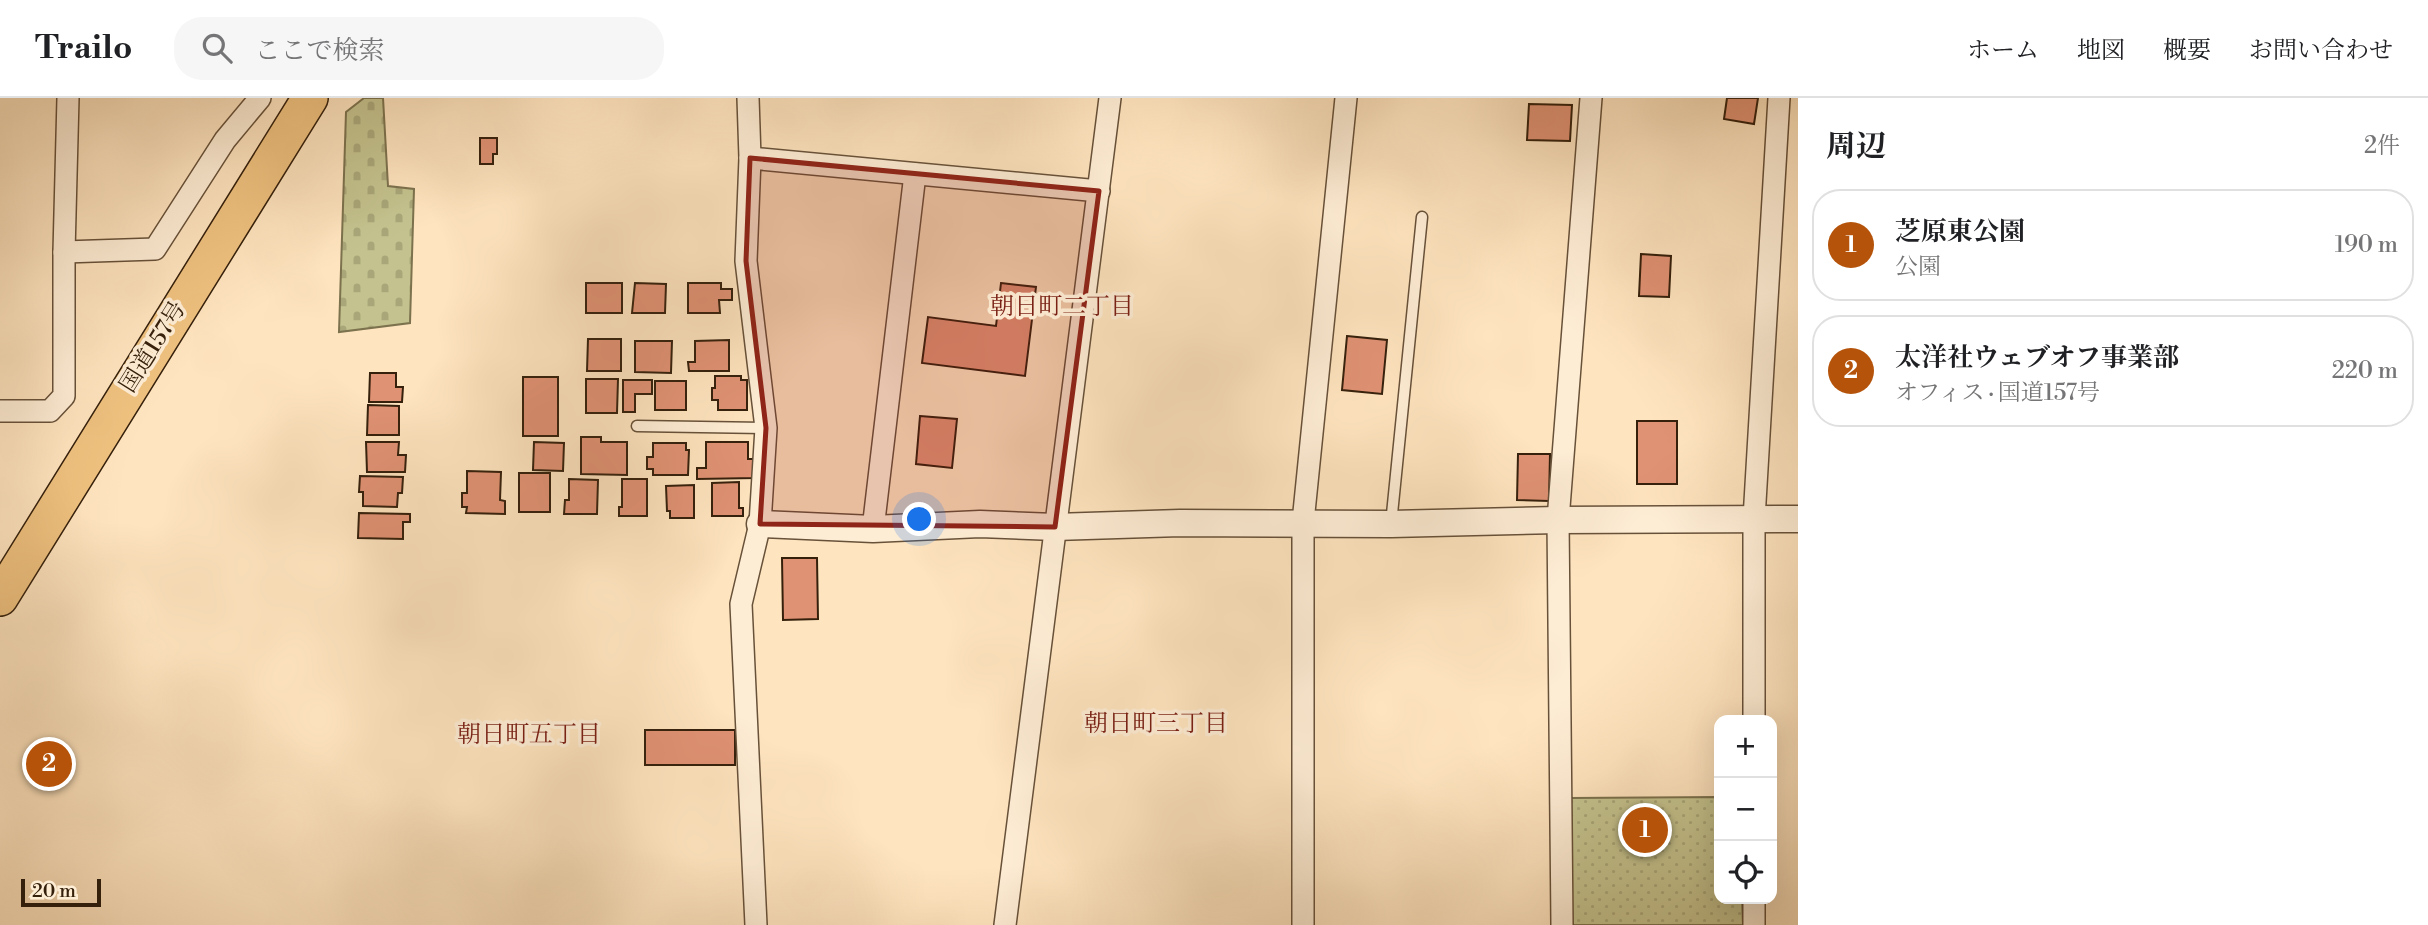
<!DOCTYPE html>
<html lang="ja">
<meta charset="utf-8">
<style>
body{margin:0;font-family:"Libre Bodoni","Noto Serif JP",serif;background:#f6f6f6;color:#202124}
.controls{position:absolute;right:21px;bottom:21px;display:grid;overflow:hidden;border-radius:14px;box-shadow:0 7px 28px #0002}
.controls button{width:63px;height:63px;display:grid;place-items:center;padding:0;border:0;border-bottom:2px solid #e0e0e0;background:#fff;color:#202124;font:35px sans-serif}
.scale{position:absolute;left:21px;bottom:18px;width:80px;box-sizing:border-box;padding-left:7px;border:4px solid #35200c;border-top:0;font-size:19px;line-height:24px;white-space:nowrap;color:#35200c;-webkit-text-stroke:5px #feedd5;paint-order:stroke}
.you{position:absolute;left:920px;top:422px;width:24px;height:24px;margin:-18px;border:5px solid #fff;border-radius:50%;background:#1a73e8;box-shadow:0 0 0 10px #1a73e833}
.badge{display:grid;place-items:center;width:46px;height:46px;border-radius:50%;background:#b45309;color:#fff;font-size:23px;font-weight:700}
.pin{position:absolute;translate:-50% -50%;border:4px solid #fff;box-shadow:0 2px 7px #0006}
.list{margin:0;padding:0;list-style:none}
h2{display:flex;justify-content:space-between;align-items:center;height:91px;margin:0;padding:0 28px;font-size:30px}
h2 small{font-size:23px;font-weight:400;color:#757577}
.list li{display:grid;grid-template-columns:46px 1fr auto;gap:21px;align-items:center;box-sizing:border-box;height:112px;margin:0 14px 14px;padding:0 14px;border:2px solid #e0e0e0;border-radius:28px}
.list b{display:block;font-size:26px;white-space:nowrap}
.list p{margin:0;font-size:23px;white-space:nowrap;color:#757577}
.list em{font-size:23px;font-style:normal;color:#757577}
.icon{flex:none;width:38px;height:38px;fill:none;stroke:currentColor;stroke-width:2;stroke-linecap:round;stroke-linejoin:round}
.map{position:relative;flex:none;width:1798px;height:827px;overflow:hidden}
header{display:flex;align-items:center;gap:42px;box-sizing:border-box;height:98px;padding:0 35px;background:#fff;border-bottom:2px solid #e0e0e0}
header strong{font-size:33px}
nav{display:flex;gap:38px;margin-inline-start:auto;font-size:24px}
.search{width:490px;height:63px;background:#f6f6f6;display:flex;align-items:center;gap:18px;box-sizing:border-box;padding:0 24px;border-radius:28px;color:#757577;font-size:26px}
main{display:flex}
aside{flex:1;background:#fff}
.map>svg:first-child{display:block}
</style>
<header>
<strong>Trailo</strong>
<div class="search"><svg class="icon" aria-label="search" viewBox="0 0 24 24"><circle cx="10" cy="10" r="6"/><path d="M15 15l6 6"/></svg>ここで検索</div>
<nav><a>ホーム</a><a>地図</a><a>概要</a><a>お問い合わせ</a></nav>
</header>
<main>
<div class="map">
<svg width="1798" height="827" viewBox="0 0 1798 827">
<defs>
<pattern id="cemetery-stones" width="16" height="16" patternUnits="userSpaceOnUse" patternTransform="scale(1.75)"><rect width="16" height="16" fill="#c4c38f"/><path d="M2 7V4a2 2 0 0 1 4 0v3zM10 15v-3a2 2 0 0 1 4 0v3z" fill="#a9a77a"/></pattern>
<pattern id="park-dots" width="8" height="8" patternUnits="userSpaceOnUse" patternTransform="scale(1.75)"><rect width="8" height="8" fill="#c4c38f"/><path d="M2 2h.1M6 6h.1" fill="none" stroke="#a9a77a" stroke-width="1.8" stroke-linecap="round"/></pattern>
</defs>
<rect width="100%" height="100%" fill="#fee4bf"/>
<filter id="stains"><feTurbulence type="fractalNoise" baseFrequency=".00286" numOctaves="4"/><feColorMatrix values="0 0 0 0 .2 0 0 0 0 .09 0 0 0 0 .02 0 0 0 .5 -.17"/></filter>
<radialGradient id="worn" r=".72"><stop offset=".6" stop-color="#630" stop-opacity="0"/><stop offset="1" stop-color="#630" stop-opacity=".3"/></radialGradient>
<path fill="url(#cemetery-stones)" stroke="#7c724e" stroke-width="2" d="M364 0H383L388 88 414 91 410 225 339 234 346 14Z"/>
<path fill="url(#park-dots)" stroke="#7c724e" stroke-width="2" d="M1719 699V801H1742L1743 827H1572L1571 700Z"/>
<g fill="#e09274" stroke="#35200c" stroke-width="2">
<path d="M1727 0H1758L1754 26 1724 21Z"/>
<path d="M1529 6 1572 7 1570 43 1527 42Z"/>
<path d="M480 40H497V56H493V66H480Z"/>
<path d="M1641 156 1671 158 1669 199 1639 198Z"/>
<rect x="586" y="185" width="36" height="30"/>
<path d="M635 185 666 186 665 215H632Z"/>
<path d="M688 185H721V191H732V202H719L720 215H688Z"/>
<path d="M1001 185 1036 189 1025 278 922 265 928 219 996 228Z"/>
<path d="M1347 238 1387 242 1382 296 1342 292Z"/>
<path d="M588 241H621V273H587Z"/>
<path d="M729 242V273H689L688 264H695V243Z"/>
<path d="M635 243H672L671 275 635 274Z"/>
<path d="M370 275H396V289H403L402 304H369Z"/>
<path d="M715 278H741V282H747V312H718V302H712V290H715Z"/>
<rect x="523" y="279" width="35" height="59"/>
<path d="M586 281H618L617 315H586Z"/>
<path d="M623 282H652V296H635V314H623Z"/>
<rect x="655" y="283" width="31" height="29"/>
<path d="M368 307 399 308V337H367Z"/>
<path d="M920 318 957 321 952 370 916 366Z"/>
<rect x="1637" y="323" width="40" height="63"/>
<path d="M581 339H601V344H627V377L581 376Z"/>
<path d="M366 344H399L398 357H406L405 374H367Z"/>
<path d="M534 344 564 345 563 373 533 372Z"/>
<path d="M706 344H748V361H756V380L697 381V370H706Z"/>
<path d="M653 345H686V352H689L688 377H653V371H647V359H653Z"/>
<path d="M1518 356H1550L1549 403 1517 402Z"/>
<path d="M467 373 501 374 500 402 505 403V416L466 415 467 409H462V395H467Z"/>
<rect x="519" y="375" width="31" height="39"/>
<path d="M360 378 403 379 402 395H398L397 409 363 408V394H359Z"/>
<path d="M569 381 598 382 597 416H564L565 402H569Z"/>
<path d="M622 381H647V418H619V409H622Z"/>
<path d="M739 384V410H743V418H712V385Z"/>
<path d="M694 387V420H670V413H667L666 388Z"/>
<path d="M359 415 410 416V424H403V441L358 440Z"/>
<path d="M782 460H817L818 521 783 522Z"/>
<rect x="645" y="632" width="90" height="35"/>
</g>
<g fill="none" stroke-linecap="round" stroke-linejoin="round">
<defs>
<g id="service">
<path d="M637 328 766 330"/>
<path d="M1391 426 1422 119"/>
</g>
<g id="minor">
<path d="M748 0 750 60 746 163 766 330 760 426 741 506 756 827"/>
<path d="M750 60 1099 93"/>
<path d="M64 154 155 151 225 42 260 0"/>
<path d="M0 313H50L64 298V154L68 0"/>
<path d="M873 431 915 76"/>
<path d="M1754 622V421L1779 0"/>
<path d="M1754 801V827"/>
<path d="M1005 827 1110 0"/>
<path d="M1303 827V424L1346 0"/>
<path d="M1562 827 1558 422 1591 0"/>
</g>
<path id="tertiary" d="M760 426 873 431 980 426 1055 429 1180 425 1391 426 1558 422 1798 421"/>
<path id="trunk" d="M0 500 310 0"/>
</defs>
<use href="#service" stroke="#675139" stroke-width="13"/>
<use href="#minor" stroke="#675139" stroke-width="24"/>
<use href="#tertiary" stroke="#675139" stroke-width="29"/>
<use href="#trunk" stroke="#35200c" stroke-width="38"/>
<use href="#service" stroke="#feedd5" stroke-width="10"/>
<use href="#minor" stroke="#feedd5" stroke-width="21"/>
<use href="#tertiary" stroke="#feedd5" stroke-width="26"/>
<use href="#trunk" stroke="#efc280" stroke-width="35"/>
</g>
<path fill="#8f2418" fill-opacity="0.2" stroke="#8f2418" stroke-width="5" stroke-linejoin="round" d="M750 60 1099 93 1055 429 760 426 766 330 746 163Z"/>
<g text-anchor="middle" dominant-baseline="central" stroke-width="7" stroke-linejoin="round" paint-order="stroke">
<g font-size="23" fill="#35200c" stroke="#feedd5">
<text transform="translate(153 249) rotate(-58)">国道157号</text>
</g>
<g font-size="24" fill="#7a1f14" stroke="#feedd5">
<text x="1062" y="209">朝日町二丁目</text>
<text x="1156" y="626">朝日町三丁目</text>
<text x="529" y="637">朝日町五丁目</text>
</g>
</g>
<rect width="100%" height="100%" filter="url(#stains)"/>
<rect width="100%" height="100%" fill="url(#worn)"/>
</svg>
<div class="controls">
<button>+</button>
<button>−</button>
<button><svg class="icon" aria-label="locate" viewBox="0 0 24 24"><circle cx="12" cy="12" r="6"/><path d="M12 2v4M12 18v4M2 12h4M18 12h4"/></svg></button>
</div>
<div class="scale">20 m</div>
<div class="you"></div>
<div class="pin badge" style="left:1645px;top:732px">1</div>
<div class="pin badge" style="left:49px;top:666px">2</div>
</div>
<aside>
<h2>周辺<small>2件</small></h2>
<ul class="list">
<li><span class="badge">1</span><div><b>芝原東公園</b><p>公園</p></div><em>190 m</em></li>
<li><span class="badge">2</span><div><b>太洋社ウェブオフ事業部</b><p>オフィス · 国道157号</p></div><em>220 m</em></li>
</ul>
</aside>
</main>
